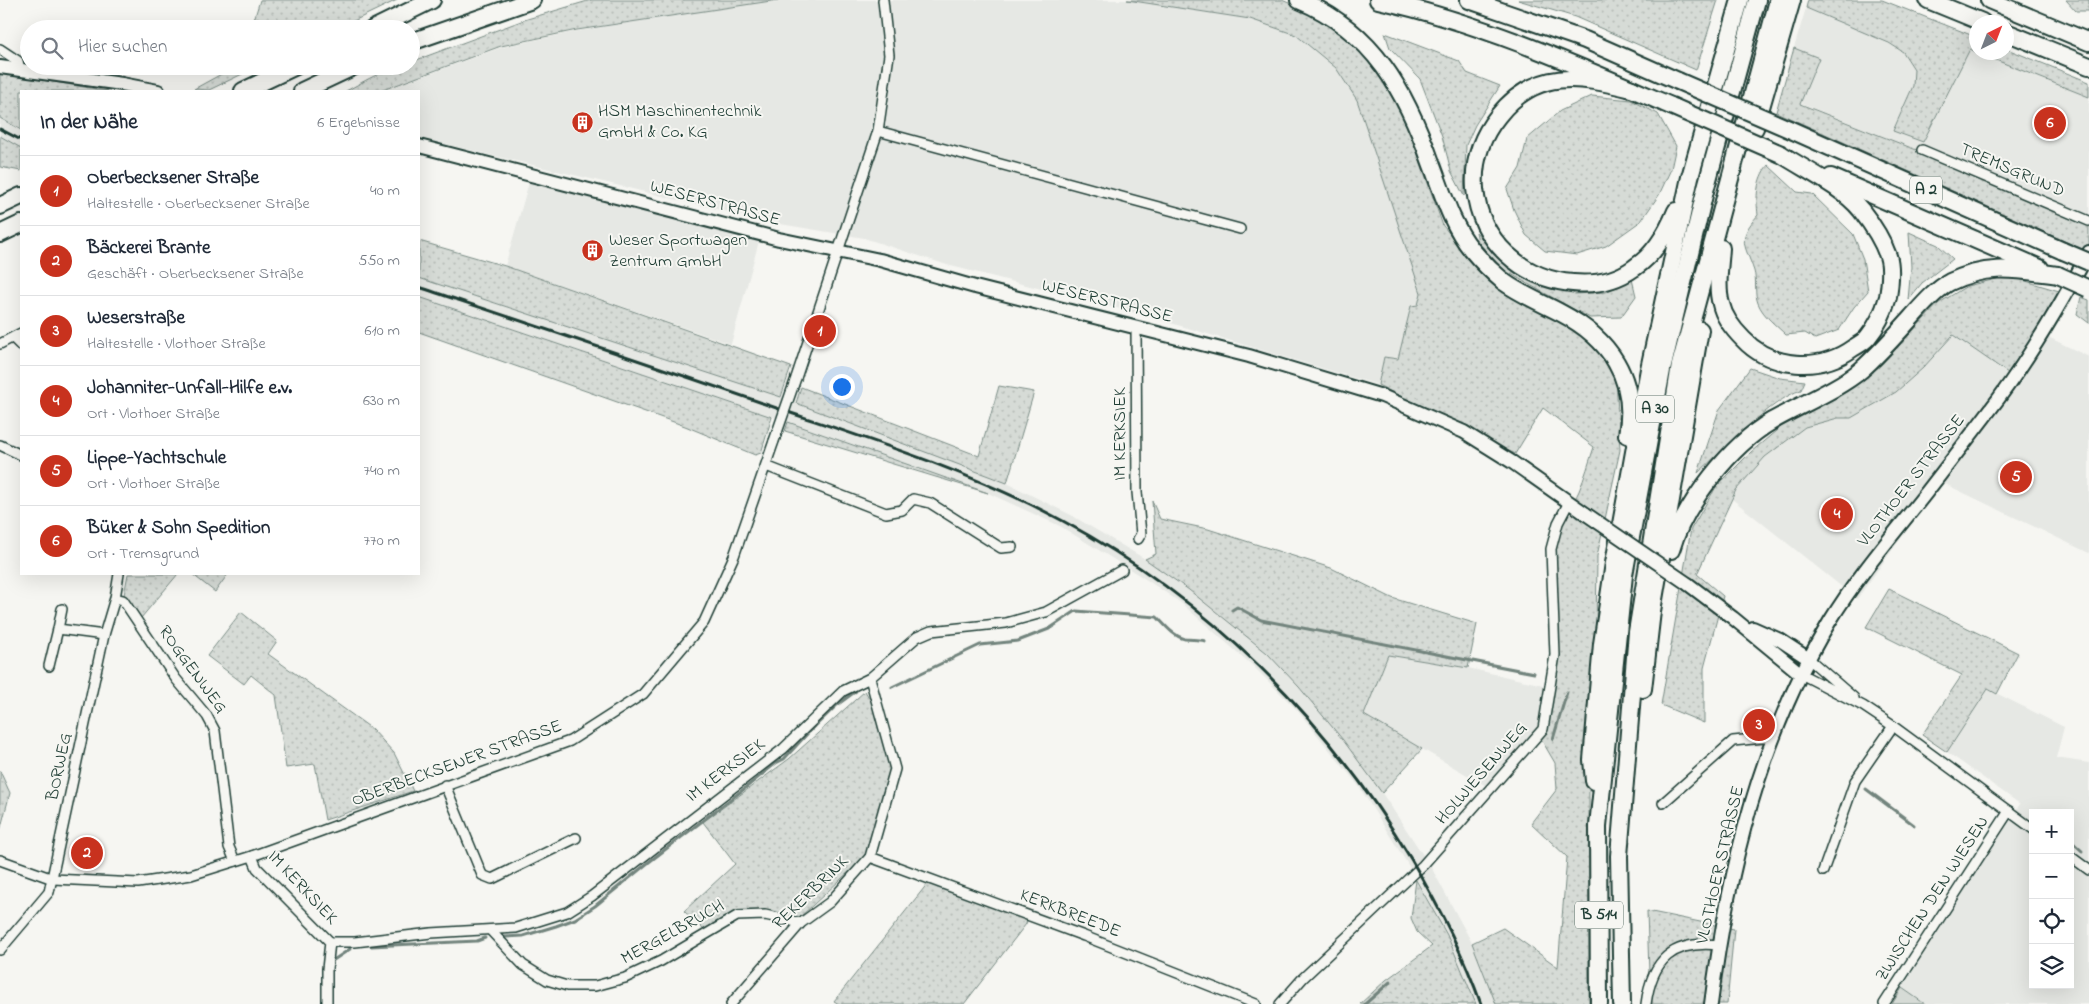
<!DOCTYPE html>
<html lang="de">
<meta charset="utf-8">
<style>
body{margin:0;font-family:"Indie Flower",sans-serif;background:#f2f2f3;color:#1f2937}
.controls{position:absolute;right:15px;bottom:15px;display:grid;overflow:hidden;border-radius:0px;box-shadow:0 5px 20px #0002}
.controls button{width:45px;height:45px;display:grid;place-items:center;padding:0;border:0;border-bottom:1px solid #e0e1e3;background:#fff;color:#1f2937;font:25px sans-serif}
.compass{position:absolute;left:1969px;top:15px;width:45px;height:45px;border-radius:50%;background:#fff;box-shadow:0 5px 20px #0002;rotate:42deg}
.you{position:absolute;left:841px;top:386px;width:18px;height:18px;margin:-12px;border:4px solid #fff;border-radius:50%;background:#1a73e8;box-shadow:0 0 0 8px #1a73e833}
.badge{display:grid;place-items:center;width:32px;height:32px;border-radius:50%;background:#c8321e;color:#fff;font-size:16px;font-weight:700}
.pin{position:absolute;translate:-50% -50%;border:2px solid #fff;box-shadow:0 1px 5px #0006}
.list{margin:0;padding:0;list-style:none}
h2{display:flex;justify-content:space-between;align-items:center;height:65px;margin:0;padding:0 20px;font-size:21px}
h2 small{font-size:16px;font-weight:400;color:#747a83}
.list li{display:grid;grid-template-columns:32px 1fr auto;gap:15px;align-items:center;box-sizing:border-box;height:70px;padding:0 20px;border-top:1px solid #e0e1e3}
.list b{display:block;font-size:19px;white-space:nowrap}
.list p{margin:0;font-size:16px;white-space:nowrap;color:#747a83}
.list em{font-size:16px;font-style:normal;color:#747a83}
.icon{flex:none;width:28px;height:28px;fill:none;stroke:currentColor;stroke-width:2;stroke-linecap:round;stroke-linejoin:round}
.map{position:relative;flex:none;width:2089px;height:1004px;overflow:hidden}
.search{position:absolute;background:#fff;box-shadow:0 5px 20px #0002;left:20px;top:20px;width:400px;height:55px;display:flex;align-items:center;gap:12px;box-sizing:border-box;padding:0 18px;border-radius:28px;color:#747a83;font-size:19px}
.panel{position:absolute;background:#fff;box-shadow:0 5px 20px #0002;left:20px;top:90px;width:400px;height:485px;border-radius:0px}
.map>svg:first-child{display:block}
</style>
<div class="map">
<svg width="2089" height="1004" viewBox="0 0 2089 1004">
<defs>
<pattern id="grass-dots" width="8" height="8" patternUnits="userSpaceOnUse" patternTransform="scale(1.25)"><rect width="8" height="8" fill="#d6dbd6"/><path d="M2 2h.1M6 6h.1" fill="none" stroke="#b7bdb8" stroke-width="1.8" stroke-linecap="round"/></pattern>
</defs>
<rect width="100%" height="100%" fill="#f6f6f2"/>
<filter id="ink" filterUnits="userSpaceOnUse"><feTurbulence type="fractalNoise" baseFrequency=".02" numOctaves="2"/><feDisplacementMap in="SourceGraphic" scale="10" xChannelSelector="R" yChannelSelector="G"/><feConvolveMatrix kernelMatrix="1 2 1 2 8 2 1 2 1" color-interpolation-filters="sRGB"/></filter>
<g filter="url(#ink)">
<g fill="#e6e8e4" fill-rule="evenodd">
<path d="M778 0H1127L1250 19 1296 35 1336 68 1357 100 1421 293 1418 305 1411 306 1398 359 1384 357 1378 385 1144 315 947 265 864 238 774 223 419 138V91H382L502 47 577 31 740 4Z"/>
<path d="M1806 8 1889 43 1903 52 1914 69 1913 86 1893 131 1923 142 1970 49 2089 97V224L1919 151 1800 103 1819 58 1794 48Z"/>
<path d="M0 118 21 130V148L0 136Z"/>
<path d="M529 182 759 241 731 344 505 266Z"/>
<path d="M419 278 781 397 1007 483 1071 515 1145 559 1189 590 1267 653 1299 687 1343 740 1382 793 1431 867 1472 943 1496 1004H1476L1447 935 1412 871 1358 785 1297 710 1253 666 1181 603 1147 580 1060 526 988 493 788 422 419 297Z"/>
<path d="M2036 331 2089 357V553L1941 482 1857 599 1732 499 1736 490 1765 457 1805 427 1838 418H1851L1896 392 1923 368 1953 335 2008 373Z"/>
<path d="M1388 655 1468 668 1552 687 1544 729 1541 739 1495 791 1363 715Z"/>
<path d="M1988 689 2064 727 2056 758 2089 763V1004H1925L1902 988 2020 804 1947 752ZM2033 813H2070V985H2033Z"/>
</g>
<g fill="url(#grass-dots)" stroke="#7a8c85">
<path d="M260 0H397L337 29H266L256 25 254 20Z"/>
<path d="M591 0H778L577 30 501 46 380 91H346C367 80 388 66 411 66V62L524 20Z"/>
<path d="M1127 0H1282L1323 18 1359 49 1397 95 1443 226 1480 269 1569 325 1597 347 1616 377 1620 450 1597 556 1596 638 1589 788V1004H1496L1472 943 1503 928 1558 967 1567 857 1531 823 1557 789 1555 763 1541 739C1567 674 1544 595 1559 527 1562 514 1574 503 1579 491 1585 477 1589 462 1594 447L1543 408 1515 454 1378 385 1384 357 1398 359 1411 306 1418 305 1421 293 1357 100 1336 68 1296 35 1250 19Z"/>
<path d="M1518 0H1718L1696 70 1575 17Z"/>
<path d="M1808 0H1882L1976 37V52L1970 49 1923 142 1893 131 1913 86 1914 69 1903 52 1889 43 1806 8Z"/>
<path d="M2066 0H2089V11H2076Z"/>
<path d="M1385 33 1459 61 1467 73 1500 86 1475 125 1466 145 1464 196 1451 171 1442 136 1420 79 1390 48Z"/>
<path d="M1794 48 1819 58 1800 104 1919 151 2089 224V252L1776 112Z"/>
<path d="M2007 49 2089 82V97L1978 53 2006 52Z"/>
<path d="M236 66H259L209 90 194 89Z"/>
<path d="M0 73 108 91H21V130L0 118Z"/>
<path d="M1592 96 1631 100 1658 114 1676 146 1671 169 1659 195 1641 221 1606 246 1577 255 1545 251 1526 235 1514 210 1507 189 1520 168 1527 139 1560 111Z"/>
<path d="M0 136 21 148V171L0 167Z"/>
<path d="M1768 165 1797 192 1812 194 1853 234 1863 259 1868 291 1854 307 1839 330 1815 339 1805 333 1786 335C1776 325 1763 316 1758 303 1754 293 1757 281 1754 271 1745 244 1736 240 1758 215 1756 198 1756 179 1768 165Z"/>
<path d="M1476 232 1503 263 1530 280 1575 294 1606 292 1632 279 1636 296 1621 317 1590 318 1537 289 1504 270 1478 242Z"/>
<path d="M1909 232 1938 245 1953 259 1922 283 1908 300 1911 267Z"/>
<path d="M419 241 505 266 791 367 781 397 419 278Z"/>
<path d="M2009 276 2059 291 2036 331 2008 373 1953 335 1923 368 1896 392 1851 418H1838L1805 427 1765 457 1736 490 1697 574 1723 596 1704 668V723L1661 705 1691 529 1716 487 1751 452 1783 425 1857 384 1881 365 1939 303 1967 286Z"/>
<path d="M419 297 772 417 761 453 755 455 685 426 419 332Z"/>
<path d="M2081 297 2089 300V323L2077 314Z"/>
<path d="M1750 368 1780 378 1805 381 1801 390C1772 399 1722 451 1698 473L1719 410Z"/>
<path d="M999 386 1034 392 1007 483 796 403 801 387 979 456Z"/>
<path d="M788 422 988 493 785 431Z"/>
<path d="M1152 501 1160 519 1208 529 1331 568 1392 598 1477 624 1468 668 1388 655 1364 715 1422 749 1382 793 1343 740 1299 687 1267 653 1189 590 1145 559 1156 554Z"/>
<path d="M128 574H178L141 618 124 595Z"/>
<path d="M192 574H228L215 592Z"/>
<path d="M1889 589 2018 653 1997 694 1988 689 1947 752 1922 735 1962 675 1866 627Z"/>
<path d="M241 612 277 641 268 654 372 729 394 753 413 791 325 820 315 764 286 768 276 695 251 675 244 684 207 656Z"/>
<path d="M865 691 884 723 893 769 865 857 800 917 742 911 704 930 684 911 735 864 703 822 789 759Z"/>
<path d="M0 771 10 793 0 831Z"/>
<path d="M1416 880 1447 935 1476 1004H1360L1386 980 1432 946 1417 932 1411 918Z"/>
<path d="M928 883 1027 920 1026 924 964 1004H839L834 1001Z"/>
<path d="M1647 911 1734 929 1727 1004H1650Z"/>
</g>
<path fill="#d6dbd6" stroke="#7a8c85" d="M1902 988 1925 1004H1892Z"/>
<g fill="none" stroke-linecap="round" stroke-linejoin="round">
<g stroke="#72847d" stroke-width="3">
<path d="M1232 610 1237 607 1261 620 1534 673"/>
<path d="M892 687 980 645 1018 641 1049 629 1076 611 1157 617C1165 625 1173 636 1185 639 1192 640 1198 639 1205 641"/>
<path d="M1553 739 1567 692"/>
<path d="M1866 789 1914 825"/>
<path d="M2070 840 2082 851"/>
<path d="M505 937 523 936 556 926 575 919 595 906 649 862 744 789 776 763 784 759 807 734 837 705 856 691"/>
<path d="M371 946 477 941 485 938"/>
<path d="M332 961 350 949"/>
<path d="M1365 1004 1390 982"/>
</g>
<defs>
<g id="street">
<path d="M0 49 18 61 20 70"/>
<path d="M878 131 1240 229"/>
<path d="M1922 150 2089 221"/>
<path d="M1136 327 1137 492 1141 534 1138 539"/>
<path d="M13 338 21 346"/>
<path d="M0 344 21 333"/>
<path d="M796 378 878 131 889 55 883 0"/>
<path d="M0 445 21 455"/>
<path d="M766 466 886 513 902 510 913 499 930 503 1001 548 1012 547"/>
<path d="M115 598 123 600 176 679 207 716 215 731 229 847 235 861"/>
<path d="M62 609 58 629 104 635"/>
<path d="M1809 659 1854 698"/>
<path d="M49 666 58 629"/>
<path d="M1801 674 1863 706 1893 726 2033 829"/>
<path d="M445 785 482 875 492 879 576 838"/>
<path d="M1663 803 1733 741 1774 737"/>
<path d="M252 856 257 868 330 942 327 969V1004"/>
<path d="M2070 856 2089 870"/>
<path d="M870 857 1084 936 1256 1004"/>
<path d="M0 860 53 879 138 883 191 875 252 856 570 741 643 694 704 622 734 556 774 441"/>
<path d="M1823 871 1855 781 1893 726"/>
<path d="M490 930 523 965 547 980 567 986H595L625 978 661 961 737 916 765 915 801 923"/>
<path d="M330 942H355L431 933 516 928 567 912 592 896 783 749 843 691 870 678 917 637 931 631 1006 623 1046 612 1122 570"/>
<path d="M0 950 49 892 104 635 115 598 119 574"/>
<path d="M731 1004 801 923 830 902 870 857 895 769 870 678"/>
<path d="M1280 1004 1303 978 1423 865 1543 729 1555 655 1551 549 1558 523 1569 502"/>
<path d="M1646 1004C1652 959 1673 940 1719 945"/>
<path d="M1884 1004 2009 811"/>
</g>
<g id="secondary">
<path d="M0 67 122 84 158 91"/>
<path d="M419 146 779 239 880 260 975 287 1249 356 1382 396 1464 432 1512 462 1586 514"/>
<path d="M1688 584 1733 618 1801 674"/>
<path d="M1753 628 1780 640 1809 659"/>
<path d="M1711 1004C1728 870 1760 737 1830 621 1858 575 1893 535 1926 493 1950 462 1975 430 1999 398 2033 352 2062 302 2089 252"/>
</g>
<g id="highway">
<path d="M1299 0C1374 31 1406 92 1432 165 1443 194 1452 226 1472 250 1482 262 1492 272 1504 282 1522 295 1542 303 1561 313 1609 338 1638 379 1627 435"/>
<path d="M1378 0C1479 22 1576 65 1671 106"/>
<path d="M1469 0 1585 40 1678 81"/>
<path d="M1928 0 1982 22"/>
<path d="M1989 0 2089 42"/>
<path d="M373 29 432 0"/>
<path d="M2006 32 2089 66"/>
<path d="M411 42 532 0"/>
<path d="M1632 89C1579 76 1536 68 1498 116 1481 137 1473 162 1475 189 1480 241 1522 279 1573 283 1594 285 1616 281 1634 268 1654 255 1667 233 1676 211"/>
<path d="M243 91 296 66"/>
<path d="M302 91 355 66"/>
<path d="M1755 128 1792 0"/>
<path d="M1789 129 2063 251"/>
<path d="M1831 177 2040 268"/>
<path d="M0 206 21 196"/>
<path d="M0 234 21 224"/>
<path d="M1721 248C1720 266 1716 287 1721 304 1724 318 1733 329 1743 339 1771 369 1820 372 1853 348 1858 345 1864 342 1868 337 1878 325 1884 311 1888 297 1890 284 1892 268 1888 256 1882 239 1872 224 1861 210 1841 186 1807 171 1781 154"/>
<path d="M1671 550C1684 504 1731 445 1772 421 1798 406 1839 389 1861 370 1879 354 1895 336 1911 318 1922 306 1935 290 1950 282 1989 263 2017 270 2058 275"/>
<path d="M1643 689 1652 611 1700 330"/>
<path d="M1594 781 1592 760 1602 644 1614 563 1649 369 1690 177 1740 0"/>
<path d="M1599 1004 1598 826 1624 575 1662 370 1706 187 1757 0"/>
<path d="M1622 1004 1619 856 1637 632 1680 365 1778 0"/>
</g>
</defs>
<use href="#street" stroke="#1f3d34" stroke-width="12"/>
<use href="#secondary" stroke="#1f3d34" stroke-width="16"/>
<use href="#highway" stroke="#1f3d34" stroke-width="20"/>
<use href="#street" stroke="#f6f6f2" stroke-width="9"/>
<use href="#secondary" stroke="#f6f6f2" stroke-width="12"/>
<use href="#highway" stroke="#f6f6f2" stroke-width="16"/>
<g stroke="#1f3d34" stroke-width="3">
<path d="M0 129 21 140"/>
<path d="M419 287C542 328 666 369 788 412 882 444 976 474 1063 521 1208 599 1327 719 1411 859 1438 905 1463 953 1481 1004"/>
</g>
<defs>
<path id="street-bridge" d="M774 441 796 378"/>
<path id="secondary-bridge" d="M1586 514 1688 584"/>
<g id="highway-bridge">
<path d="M1678 81 1789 129"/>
<path d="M1671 106 1781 154"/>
<path d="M2063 251 2089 262"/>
<path d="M2058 275 2089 289"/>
</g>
</defs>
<use href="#street-bridge" stroke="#1f3d34" stroke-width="12" stroke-linecap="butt"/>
<use href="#secondary-bridge" stroke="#1f3d34" stroke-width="16" stroke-linecap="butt"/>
<use href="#highway-bridge" stroke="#1f3d34" stroke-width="20" stroke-linecap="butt"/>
<use href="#street-bridge" stroke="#f6f6f2" stroke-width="9"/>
<use href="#secondary-bridge" stroke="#f6f6f2" stroke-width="12"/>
<use href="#highway-bridge" stroke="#f6f6f2" stroke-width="16"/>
</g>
</g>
<defs>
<symbol id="building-disc" viewBox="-11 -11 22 22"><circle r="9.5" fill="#c8321e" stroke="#f6f6f2"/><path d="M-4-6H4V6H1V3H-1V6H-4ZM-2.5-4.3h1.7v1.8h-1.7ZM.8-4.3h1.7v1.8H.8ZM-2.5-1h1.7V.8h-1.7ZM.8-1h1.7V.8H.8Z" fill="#fff"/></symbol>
</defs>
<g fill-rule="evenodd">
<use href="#building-disc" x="570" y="110" width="25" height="25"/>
<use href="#building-disc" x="580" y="238" width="25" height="25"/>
</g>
<g text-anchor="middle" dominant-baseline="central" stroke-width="4" stroke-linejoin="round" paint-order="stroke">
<g fill="#f6f6f2" stroke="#60746d" stroke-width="1">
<rect x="1910" y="176.5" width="32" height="27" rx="4"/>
<rect x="1636" y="395.5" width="38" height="27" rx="4"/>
<rect x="1575" y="901.5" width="48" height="27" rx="4"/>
</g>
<g font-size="16" font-weight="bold" fill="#1f3d34">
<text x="1926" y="190">A 2</text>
<text x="1655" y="409">A 30</text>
<text x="1599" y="915">B 514</text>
</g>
<g font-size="18" fill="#1f3d34" stroke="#f6f6f2" text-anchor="start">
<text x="598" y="112">HSM Maschinentechnik<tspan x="598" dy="21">GmbH &amp; Co. KG</tspan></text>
<text x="609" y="241">Weser Sportwagen<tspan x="609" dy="21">Zentrum GmbH</tspan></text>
</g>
<g font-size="18" fill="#1f3d34" stroke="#f6f6f2">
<text transform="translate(2012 171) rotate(23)">TREMSGRUND</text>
<text transform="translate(715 204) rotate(15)">WESERSTRASSE</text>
<text transform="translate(1107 302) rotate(14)">WESERSTRASSE</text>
<text transform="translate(1121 434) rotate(-90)">IM KERKSIEK</text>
<text transform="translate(1912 481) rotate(-52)">VLOTHOER STRASSE</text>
<text transform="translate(192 670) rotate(54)">ROGGENWEG</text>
<text transform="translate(457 764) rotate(-20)">OBERBECKSENER STRASSE</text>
<text transform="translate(60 767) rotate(-78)">BORWEG</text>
<text transform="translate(726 771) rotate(-37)">IM KERKSIEK</text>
<text transform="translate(1482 774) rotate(-49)">HOLWIESENWEG</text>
<text transform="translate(1721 865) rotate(-77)">VLOTHOER STRASSE</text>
<text transform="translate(302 888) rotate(47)">IM KERKSIEK</text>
<text transform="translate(811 893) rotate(-44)">REKERBRINK</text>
<text transform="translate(1933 899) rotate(-57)">ZWISCHEN DEN WIESEN</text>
<text transform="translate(1070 914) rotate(21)">KERKBREEDE</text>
<text transform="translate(673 933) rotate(-29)">MERGELBRUCH</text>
</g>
</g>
</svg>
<div class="controls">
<button>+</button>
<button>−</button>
<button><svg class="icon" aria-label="locate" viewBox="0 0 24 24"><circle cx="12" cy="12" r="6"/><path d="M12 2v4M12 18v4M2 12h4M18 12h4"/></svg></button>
<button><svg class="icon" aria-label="layers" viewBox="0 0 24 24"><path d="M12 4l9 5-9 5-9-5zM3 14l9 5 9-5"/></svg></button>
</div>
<svg class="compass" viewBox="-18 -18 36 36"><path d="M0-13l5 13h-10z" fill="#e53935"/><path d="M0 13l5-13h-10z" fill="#747a83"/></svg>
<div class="you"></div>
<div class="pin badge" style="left:820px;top:331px">1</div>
<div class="pin badge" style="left:87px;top:853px">2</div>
<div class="pin badge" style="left:1759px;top:725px">3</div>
<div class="pin badge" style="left:1837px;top:514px">4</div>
<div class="pin badge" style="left:2016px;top:477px">5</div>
<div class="pin badge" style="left:2050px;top:123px">6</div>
<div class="search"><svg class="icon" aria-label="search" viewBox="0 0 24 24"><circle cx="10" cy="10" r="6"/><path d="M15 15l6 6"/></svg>Hier suchen</div>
<section class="panel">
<h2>In der Nähe<small>6 Ergebnisse</small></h2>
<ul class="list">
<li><span class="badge">1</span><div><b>Oberbecksener Straße</b><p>Haltestelle · Oberbecksener Straße</p></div><em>40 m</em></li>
<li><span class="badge">2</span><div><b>Bäckerei Brante</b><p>Geschäft · Oberbecksener Straße</p></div><em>550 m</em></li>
<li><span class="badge">3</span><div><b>Weserstraße</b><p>Haltestelle · Vlothoer Straße</p></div><em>610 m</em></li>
<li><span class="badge">4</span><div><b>Johanniter-Unfall-Hilfe e.v.</b><p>Ort · Vlothoer Straße</p></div><em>630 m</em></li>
<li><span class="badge">5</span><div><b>Lippe-Yachtschule</b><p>Ort · Vlothoer Straße</p></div><em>740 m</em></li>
<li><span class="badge">6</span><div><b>Büker &amp; Sohn Spedition</b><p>Ort · Tremsgrund</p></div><em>770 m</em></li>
</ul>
</section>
</div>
